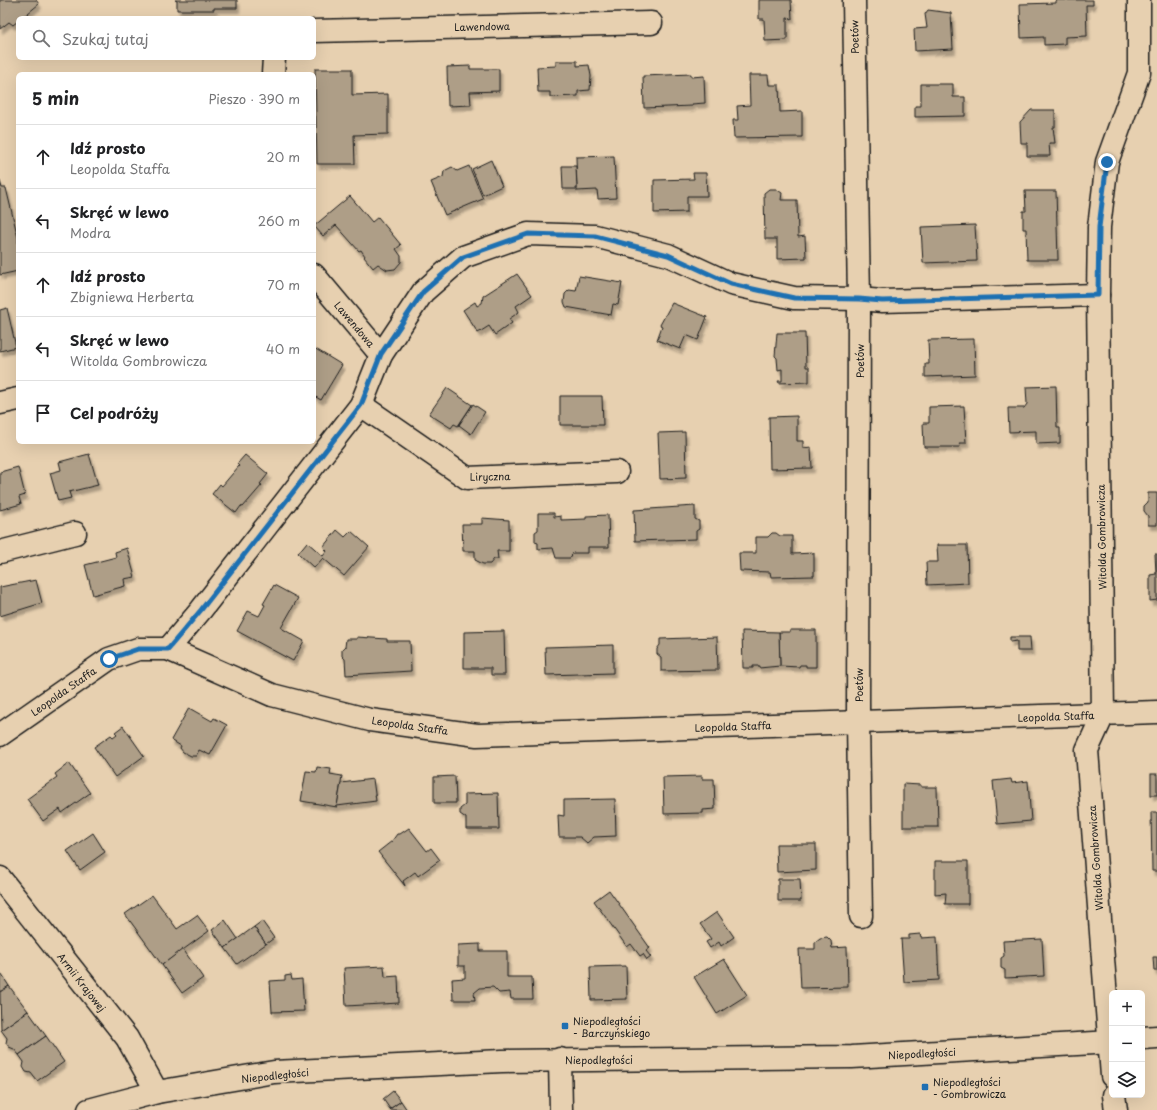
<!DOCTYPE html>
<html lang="pl">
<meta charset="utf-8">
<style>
body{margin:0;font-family:"Playpen Sans",sans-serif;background:#f2f2f2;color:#202124}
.controls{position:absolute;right:12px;bottom:12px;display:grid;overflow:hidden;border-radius:6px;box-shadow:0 4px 16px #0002}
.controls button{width:36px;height:36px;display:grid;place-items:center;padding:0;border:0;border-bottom:1px solid #e0e0e0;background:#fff;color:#202124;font:20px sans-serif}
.stop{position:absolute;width:12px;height:12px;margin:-9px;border:3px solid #1f6fb2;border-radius:50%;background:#fff}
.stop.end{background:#1f6fb2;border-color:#fff;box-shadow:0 1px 4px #0008}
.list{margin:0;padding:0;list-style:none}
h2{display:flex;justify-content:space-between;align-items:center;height:52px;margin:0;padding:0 16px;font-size:17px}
h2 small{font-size:13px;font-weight:400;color:#757577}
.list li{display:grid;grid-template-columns:26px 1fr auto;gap:12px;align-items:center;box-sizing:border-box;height:64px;padding:0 16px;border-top:1px solid #e0e0e0}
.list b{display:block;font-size:15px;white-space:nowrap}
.list p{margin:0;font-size:13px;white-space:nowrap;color:#757577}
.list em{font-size:13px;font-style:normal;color:#757577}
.icon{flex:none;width:22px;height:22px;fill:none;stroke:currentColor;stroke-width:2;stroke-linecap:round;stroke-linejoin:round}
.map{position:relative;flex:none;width:1157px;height:1110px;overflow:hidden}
.search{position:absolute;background:#fff;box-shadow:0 4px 16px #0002;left:16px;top:16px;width:300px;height:44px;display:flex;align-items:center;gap:10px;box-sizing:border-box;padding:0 14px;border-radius:6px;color:#757577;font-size:15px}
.panel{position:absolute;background:#fff;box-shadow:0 4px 16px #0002;left:16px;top:72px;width:300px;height:372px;border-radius:6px}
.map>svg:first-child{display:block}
</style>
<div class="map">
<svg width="1157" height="1110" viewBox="0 0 1157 1110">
<defs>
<filter id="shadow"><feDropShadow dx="2.5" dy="4.5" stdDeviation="1" flood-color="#0004"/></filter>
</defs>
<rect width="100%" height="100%" fill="#e7d0b0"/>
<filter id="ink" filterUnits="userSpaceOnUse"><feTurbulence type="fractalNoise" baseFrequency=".025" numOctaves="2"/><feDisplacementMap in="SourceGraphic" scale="8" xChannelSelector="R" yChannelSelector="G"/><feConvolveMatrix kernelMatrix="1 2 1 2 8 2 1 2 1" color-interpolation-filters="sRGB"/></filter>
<g filter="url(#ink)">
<g fill="#ae9e87" stroke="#1c1c1c" filter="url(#shadow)">
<path d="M0 0H36L39 4 22 18H18V21L13 25 9 22 0 29Z"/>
<path d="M175 0H237V8H214V10H177V1Z"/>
<path d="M759 0H791L792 19 787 18V40L765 41 764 19H759Z"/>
<path d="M1056 0H1093V5H1086L1087 36 1065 37V44L1044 45V37L1021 38 1020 4 1056 3Z"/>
<path d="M928 10 951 13 953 49 915 51 914 29 927 28 925 14Z"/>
<path d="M556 61H577V66L589 65 591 76 590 90 578 91V96L550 97V92H538L537 67 556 66Z"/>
<path d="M470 66V69H499V91L470 92 471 105 448 106 447 67Z"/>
<path d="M315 69H352V95L388 94V134L354 135 355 164H317Z"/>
<path d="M691 74V77L704 76 705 103 692 104V106L644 108 643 76Z"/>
<path d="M749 75H768L769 85H779L780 112 802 111V137L734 138 733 120H738L737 106 750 105Z"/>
<path d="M921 84H953V97H965V116L915 117V106H921Z"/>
<path d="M1031 110H1055V127H1053L1055 143H1049L1050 156H1027V143H1021L1020 122Z"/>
<path d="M614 156 616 198 598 199 597 190 577 191 576 157Z"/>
<path d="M491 160 502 186 483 195 472 169Z"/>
<path d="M469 166 483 199 445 215 431 182 443 177 444 171 452 167 457 171Z"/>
<path d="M562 166H576L577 189H563Z"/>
<path d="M693 173H706L707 196H687V212L654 213V180L694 179Z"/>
<path d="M0 181 2 188H6L18 238V271L0 275Z"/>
<path d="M769 189H776L782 193 781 200H797L798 237 805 236 806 258 777 259V239H765L764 193Z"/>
<path d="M1025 191H1056L1058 260H1027L1026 229H1023V211H1026Z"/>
<path d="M350 196 372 222 378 217 401 245 396 249 401 256V262L395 269 387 270 378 264 373 268 364 257 365 256 361 250 359 251 336 225 323 236 314 226Z"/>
<path d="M975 225 977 261 923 263 921 227Z"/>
<path d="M517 274 532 295 516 306 519 312 509 319 512 323 495 335 489 326 478 333 463 310 475 302 477 306 482 303 483 296Z"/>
<path d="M579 276 622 283 618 305 613 304 611 315 566 307 564 302 565 294 569 290 576 291Z"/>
<path d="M672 303 707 317 698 340 686 335 680 349 657 340 662 326 660 325Z"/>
<path d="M7 308 16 347 0 351V310Z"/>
<path d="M777 333H805L806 367H809V382L779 383 778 381H782V369L778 370 777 358 775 356Z"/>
<path d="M974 339 975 375 925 377V364H929L928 340Z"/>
<path d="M314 348 342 365 321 400 314 396Z"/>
<path d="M1056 386 1057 428H1060V443L1036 444V431L1009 432 1008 408H1024L1027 404 1026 387Z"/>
<path d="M447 388 472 405 458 426 454 424 451 428 429 414Z"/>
<path d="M560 396H602L603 425H560Z"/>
<path d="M473 404 485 412 471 434 459 425Z"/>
<path d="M964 406 966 443H959L960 447H924L923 423H929V407Z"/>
<path d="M797 416V441H803V448L811 447 812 468 770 469 769 417Z"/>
<path d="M685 432 686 478 660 479 658 433Z"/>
<path d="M89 454 98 485 69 492 71 498 58 501 50 473 61 470 59 462Z"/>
<path d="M245 455 268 474 260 484 262 485 243 507 241 506 236 513 212 494 220 484 222 486 239 466 237 464Z"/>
<path d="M18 467 25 495 19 497 21 504 0 510V472Z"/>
<path d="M1148 493H1157V525H1148V516L1144 511V506L1148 502Z"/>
<path d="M695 506V519L699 521V529L696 531V539L635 541 634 510Z"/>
<path d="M538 513H554V517L561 516V520L586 519V516L608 515 609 547H588V553H573L570 558H556L553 548 538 549V543L535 542V532L538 530Z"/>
<path d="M482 518 509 520V551H497L498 559H494L490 564H483L475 560V551H463L462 524H482Z"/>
<path d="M337 530 345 537 351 531 369 547 344 576 323 558 314 568 298 553 307 542 323 556 327 551 323 547Z"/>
<path d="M772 533H776L780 536H792V554L814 553V576L771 577 770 572 740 571 739 553H756V537H768Z"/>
<path d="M937 545H967L968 583 927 585 926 562H938Z"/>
<path d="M127 548 135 577 124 579 125 586 93 595 85 565 116 557 115 552Z"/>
<path d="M1155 554H1157V600L1150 601V575L1156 574Z"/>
<path d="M36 580 42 603 0 616V587Z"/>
<path d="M274 585 298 598 281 628 304 641 293 661 237 631 248 611 259 616 265 605 263 604Z"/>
<path d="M790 630H816V667H806V665H800L799 667 780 666 779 632H790Z"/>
<path d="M504 631 505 675H491V668H464V632Z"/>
<path d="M742 631 779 632 780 666 759 668V666H753V668H743Z"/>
<path d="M357 637 387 639V641H410L411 671 346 675 345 659 342 656V650L345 647 346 639H357Z"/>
<path d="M717 637 718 670 661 671V657L657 654V649L660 645V639Z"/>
<path d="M1010 637H1030L1031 651H1017V641L1010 642Z"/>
<path d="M613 645V673L546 675 545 647Z"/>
<path d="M189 708 212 721 214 718 227 725 210 755 199 750 196 756H191L183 752 180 748 181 746 171 740Z"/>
<path d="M123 726 144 756 115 777 94 747 111 735 113 737 117 734 115 732Z"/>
<path d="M69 763 90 793 62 813 60 809 43 821 27 799 57 777 55 774Z"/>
<path d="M317 767 331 769 330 774 342 776 337 807 301 801 306 771 316 772Z"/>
<rect x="1151" y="774" width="6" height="21"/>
<path d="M455 776 456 803H434V777Z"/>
<path d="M702 776V779H714L715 809 703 810V813L664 814 663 777Z"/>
<path d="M373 779 376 801 337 806 341 783Z"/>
<path d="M1011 779 1012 783 1028 781 1031 821 997 824 993 781Z"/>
<path d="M903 784 921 785V787H937L938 827H903Z"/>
<path d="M498 793 499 829H466V818L460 814V809L465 805V794Z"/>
<path d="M615 799 616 836 594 837 587 843 580 837H559L558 815 564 816V800Z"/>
<path d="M1151 812H1157V871H1152Z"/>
<path d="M409 828 427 851 431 848 440 860 418 876 415 872 403 881 405 886 378 852 392 841 397 834H400Z"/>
<path d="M93 833 105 852 80 870 67 851Z"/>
<path d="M776 844H816V870L777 872Z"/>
<path d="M935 861H968V904H945L946 893 935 894Z"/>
<path d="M778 879H800L801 901H778Z"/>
<path d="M609 890 650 948 646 951 651 957 647 960 643 954 640 956 631 944 627 947 594 901Z"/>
<path d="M152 895 177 929 197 915 209 931 162 965 125 914Z"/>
<path d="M717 912 734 937 721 946 719 942 710 948 706 942 711 939 700 924Z"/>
<path d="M225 920 238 939 225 948 212 930Z"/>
<path d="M262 921 274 938 266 944 254 927Z"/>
<path d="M254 927 266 944 237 964 225 948Z"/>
<path d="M920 934 921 938 937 937 939 980 904 982 901 939H909V935Z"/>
<path d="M827 937 831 941 832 948 847 947 848 987 801 988 799 949H815V942L820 938Z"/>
<path d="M1042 939 1044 976 1005 978V970L1001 968V958L1004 956 1003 941Z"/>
<path d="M480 944V951H507V977H532L533 999H511L510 992 499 993 493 987 480 988 474 993 475 1000H453L452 979 465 978V966H458V945Z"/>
<path d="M183 949 203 978 182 993 162 965Z"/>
<path d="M1153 957H1157V971H1154Z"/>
<path d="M724 959 747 995 717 1014 694 977Z"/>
<path d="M384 966 385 977 398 976 399 1003 346 1006 344 968Z"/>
<path d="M626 966 627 999 591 1000 590 967Z"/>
<path d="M0 972 9 986 0 992Z"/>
<path d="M291 975 292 980 302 979 304 1011 272 1012 270 981 285 980V976Z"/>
<path d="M9 986 28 1011 1 1030 0 992Z"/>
<path d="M28 1011 46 1036 19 1055 14 1049 9 1047 6 1043 7 1038 1 1030Z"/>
<path d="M46 1036 64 1062 37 1081 31 1073 26 1072 23 1067 24 1062 19 1055Z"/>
<path d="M393 1091 401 1101 390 1109 383 1099Z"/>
<path d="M401 1101 407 1110H391L390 1109Z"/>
</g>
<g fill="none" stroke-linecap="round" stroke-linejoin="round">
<defs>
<g id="minor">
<path d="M854 0 859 299 858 721 861 916"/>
<path d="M314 31 651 23"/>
<path d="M273 74 274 58"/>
<path d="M314 275 381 355"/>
<path d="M0 403 18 399"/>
<path d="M361 405 467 478 617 472"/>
<path d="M0 552 75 533"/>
<path d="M168 649 201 610 361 405 381 355 423 292 463 257 528 234 595 236 668 255 731 284 794 298 859 299 882 301 1098 295"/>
<path d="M0 735 109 659 138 649H168L272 695 370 720 477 735 1157 712"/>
<path d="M0 878 127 1038 157 1092"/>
<path d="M1142 1038 1157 1037"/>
<path d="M560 1059 561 1110"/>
<path d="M1112 1076 1087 750 1103 715 1098 295 1099 227 1107 162 1139 73V0"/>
<path d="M1114 1095 1116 1110"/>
<path d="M89 1110 157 1092 274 1072 502 1061 852 1057 1112 1042"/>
</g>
</defs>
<use href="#minor" stroke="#1c1c1c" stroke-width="25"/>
<use href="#minor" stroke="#e7d0b0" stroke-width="22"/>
</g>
</g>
<g fill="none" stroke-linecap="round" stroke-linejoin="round" filter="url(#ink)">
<path stroke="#1f6fb2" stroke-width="5" d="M109 659 138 649H168L201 610 361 405 381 354 423 292 463 257 528 234 595 236 668 255 731 284 794 298 859 299 882 301 1098 295 1099 227 1107 162"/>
</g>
<g fill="#1f6fb2" stroke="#e7d0b0" stroke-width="1.5">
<rect x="561" y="1022" width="8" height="8" rx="2"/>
<rect x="921" y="1083" width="8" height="8" rx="2"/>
</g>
<g text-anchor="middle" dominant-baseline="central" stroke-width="3" stroke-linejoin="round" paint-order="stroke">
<g font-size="10" fill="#1c1c1c" stroke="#e7d0b0">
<text transform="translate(482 26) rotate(-1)">Lawendowa</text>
<text transform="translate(854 37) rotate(-91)">Poetów</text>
<text transform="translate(355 324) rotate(50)">Lawendowa</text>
<text transform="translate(859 361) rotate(-90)">Poetów</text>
<text transform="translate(490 476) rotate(-1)">Liryczna</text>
<text transform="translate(1101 537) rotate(-91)">Witolda Gombrowicza</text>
<text transform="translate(858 685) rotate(-90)">Poetów</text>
<text transform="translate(63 691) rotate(-35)">Leopolda Staffa</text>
<text transform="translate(1056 716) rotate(-2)">Leopolda Staffa</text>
<text transform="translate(410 725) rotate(8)">Leopolda Staffa</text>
<text transform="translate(733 726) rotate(-2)">Leopolda Staffa</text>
<text transform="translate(1095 858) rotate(-94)">Witolda Gombrowicza</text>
<text transform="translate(82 982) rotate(52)">Armii Krajowej</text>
<text transform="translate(922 1053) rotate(-3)">Niepodległości</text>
<text x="599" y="1059">Niepodległości</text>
<text transform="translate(275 1075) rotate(-6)">Niepodległości</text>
</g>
<g font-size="10" fill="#1c1c1c" stroke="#e7d0b0" text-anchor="start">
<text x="573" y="1020">Niepodległości<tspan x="573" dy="12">- Barczyńskiego</tspan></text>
<text x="933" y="1081">Niepodległości<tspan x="933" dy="12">- Gombrowicza</tspan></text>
</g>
</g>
</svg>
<div class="controls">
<button>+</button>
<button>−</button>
<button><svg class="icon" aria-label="layers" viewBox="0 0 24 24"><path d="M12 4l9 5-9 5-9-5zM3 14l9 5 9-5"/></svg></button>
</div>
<div class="stop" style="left:109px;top:659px"></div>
<div class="stop end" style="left:1107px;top:162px"></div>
<div class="search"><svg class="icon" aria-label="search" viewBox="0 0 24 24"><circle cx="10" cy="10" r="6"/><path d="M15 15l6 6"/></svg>Szukaj tutaj</div>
<section class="panel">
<h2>5 min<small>Pieszo · 390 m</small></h2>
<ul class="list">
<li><svg class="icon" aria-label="ahead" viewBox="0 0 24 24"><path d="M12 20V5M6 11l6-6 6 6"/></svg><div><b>Idź prosto</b><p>Leopolda Staffa</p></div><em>20 m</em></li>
<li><svg class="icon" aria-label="left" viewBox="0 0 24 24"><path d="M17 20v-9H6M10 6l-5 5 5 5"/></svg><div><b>Skręć w lewo</b><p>Modra</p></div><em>260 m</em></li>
<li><svg class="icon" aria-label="ahead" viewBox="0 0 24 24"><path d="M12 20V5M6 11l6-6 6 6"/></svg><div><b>Idź prosto</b><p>Zbigniewa Herberta</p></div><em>70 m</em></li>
<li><svg class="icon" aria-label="left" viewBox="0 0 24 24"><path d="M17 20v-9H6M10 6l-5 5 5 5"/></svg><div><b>Skręć w lewo</b><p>Witolda Gombrowicza</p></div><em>40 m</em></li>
<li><svg class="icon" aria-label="arrive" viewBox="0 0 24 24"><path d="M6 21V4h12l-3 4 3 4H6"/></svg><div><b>Cel podróży</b></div></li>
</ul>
</section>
</div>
